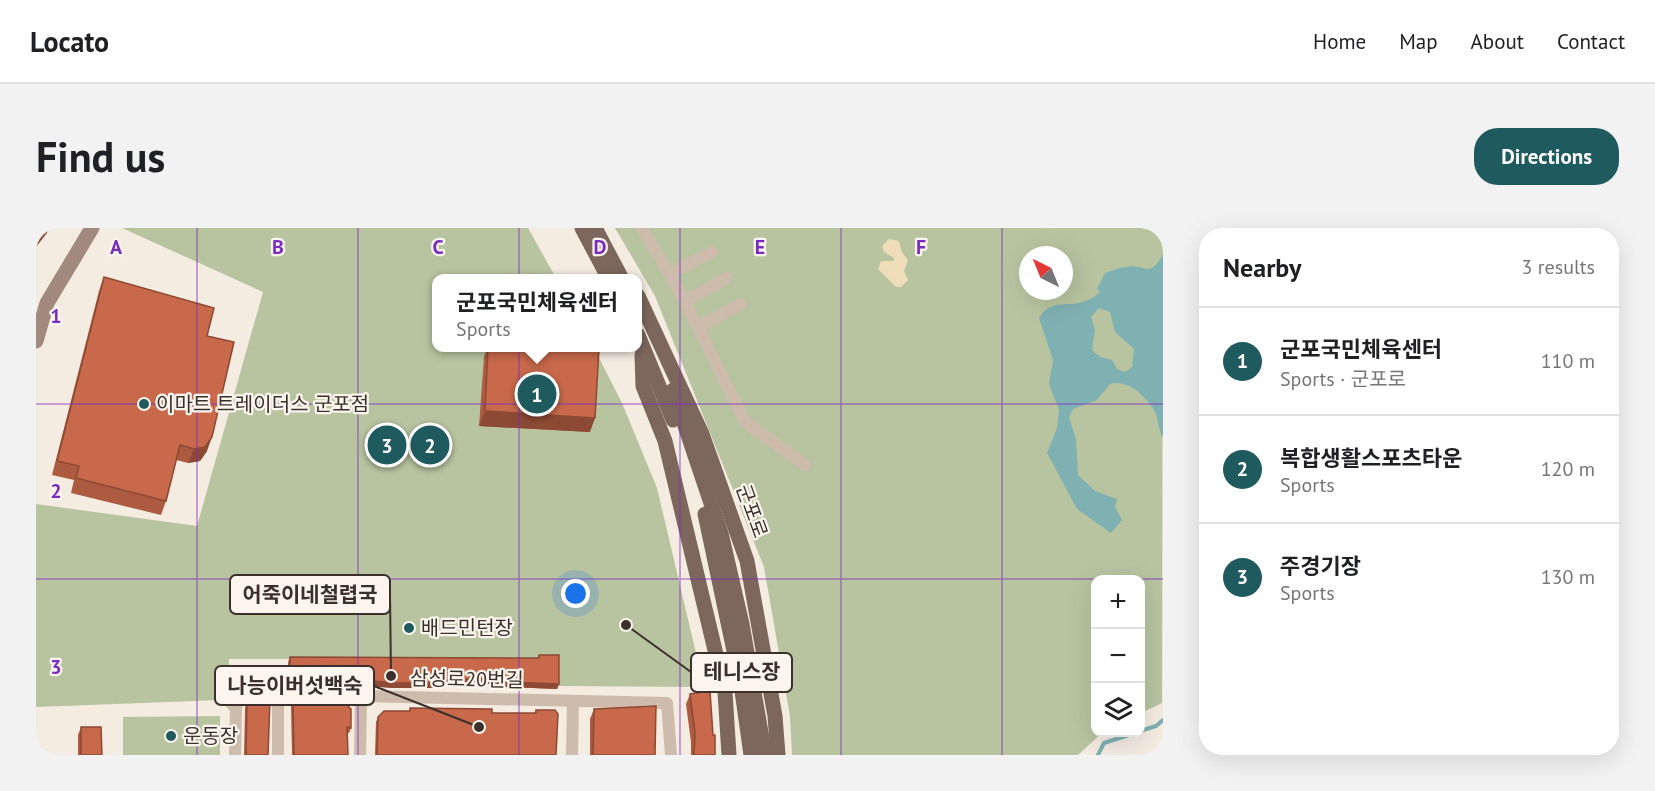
<!DOCTYPE html>
<meta charset="utf-8">
<style>
body{margin:0;font-family:"PT Sans","Noto Sans KR",sans-serif;background:#f2f2f2;color:#202124}
.controls{position:absolute;right:18px;bottom:18px;display:grid;overflow:hidden;border-radius:12px;box-shadow:0 6px 24px #0002}
.controls button{width:54px;height:54px;display:grid;place-items:center;padding:0;border:0;border-bottom:2px solid #e0e0e0;background:#fff;color:#202124;font:30px sans-serif}
.compass{position:absolute;left:983px;top:18px;width:54px;height:54px;border-radius:50%;background:#fff;box-shadow:0 6px 24px #0002;rotate:317deg}
.you{position:absolute;left:540px;top:366px;width:21px;height:21px;margin:-15px;border:4px solid #fff;border-radius:50%;background:#1a73e8;box-shadow:0 0 0 9px #1a73e833}
.badge{display:grid;place-items:center;width:39px;height:39px;border-radius:50%;background:#1f5a5e;color:#fff;font-size:20px;font-weight:700}
.pin{position:absolute;translate:-50% -50%;border:3px solid #fff;box-shadow:0 2px 6px #0006}
.popup{position:absolute;left:396px;top:46px;width:210px;height:78px;box-sizing:border-box;display:grid;place-content:center;border-radius:12px;background:#fff;filter:drop-shadow(0 2px 4px #0005);font-size:20px;white-space:nowrap;color:#757577}
.popup b{font-size:22px;color:#202124}
.popup::after{content:'';position:absolute;left:50%;top:100%;margin-left:-12px;border:12px solid transparent;border-top-color:#fff}
.list{margin:0;padding:0;list-style:none}
h2{display:flex;justify-content:space-between;align-items:center;height:78px;margin:0;padding:0 24px;font-size:26px}
h2 small{font-size:20px;font-weight:400;color:#757577}
.list li{display:grid;grid-template-columns:39px 1fr auto;gap:18px;align-items:center;box-sizing:border-box;height:108px;padding:0 24px;border-top:2px solid #e0e0e0}
.list b{display:block;font-size:22px;white-space:nowrap}
.list p{margin:0;font-size:20px;white-space:nowrap;color:#757577}
.list em{font-size:20px;font-style:normal;color:#757577}
.icon{flex:none;width:33px;height:33px;fill:none;stroke:currentColor;stroke-width:2;stroke-linecap:round;stroke-linejoin:round}
.map{position:relative;flex:none;width:1127px;height:527px;overflow:hidden;border-radius:24px}
header{display:flex;align-items:center;gap:36px;box-sizing:border-box;height:84px;padding:0 30px;background:#fff;border-bottom:2px solid #e0e0e0}
header strong{font-size:28px}
nav{display:flex;gap:33px;margin-inline-start:auto;font-size:21px}
.intro{display:flex;align-items:center;justify-content:space-between;box-sizing:border-box;height:144px;padding:0 36px}
h1{margin:0;font-size:42px}
.button{padding:15px 27px;border-radius:24px;background:#1f5a5e;color:#fff;font-size:21px;font-weight:700}
main{display:flex;gap:36px;padding:0 36px}
aside{flex:1;background:#fff;border-radius:24px;box-shadow:0 6px 24px #0002}
.map>svg:first-child{display:block}
</style>
<header>
<strong>Locato</strong>
<nav><a>Home</a><a>Map</a><a>About</a><a>Contact</a></nav>
</header>
<div class="intro"><h1>Find us</h1><a class="button">Directions</a></div>
<main>
<div class="map">
<svg width="1127" height="527" viewBox="0 0 1127 527">
<rect width="100%" height="100%" fill="#f4ebe1"/>
<g fill="#b8c4a0" fill-rule="evenodd">
<path d="M86 0H492L520 50 400 51V120H558L586 175 621 260 668 459 522 458V431H193L194 483 185 472 0 479V276L161 298 227 64Z"/>
<path d="M579 0H1127L1126 475 1105 485 1104 352H1060V505H1066L1042 527H756L754 488 728 339 619 68ZM992 27H1028V63H992Z"/>
<path d="M184 488V527H87V489Z"/>
</g>
<path fill="#efdcb8" d="M853 11 863 13 866 24 872 32 868 43 872 52 865 59H860L842 41 845 33H858V30L848 24 846 18Z"/>
<path fill="#7fb0b2" fill-rule="evenodd" d="M1127 27V209C1122 203 1123 190 1118 182 1109 168 1092 151 1074 156L1061 172 1037 181 1033 189 1040 211 1042 247 1059 263 1081 271 1079 279 1086 292 1075 305 1041 281 1011 225 1021 200 1023 182 1013 156 1017 132 1003 90C1018 65 1039 87 1064 64L1061 61 1069 45C1076 43 1082 40 1089 39 1109 35 1112 52 1127 27ZM1063 80 1074 84 1079 104 1098 121 1096 139 1089 144 1081 141 1076 132 1064 129 1056 122 1059 102 1055 89Z"/>
<g fill="none" stroke-linecap="round" stroke-linejoin="round">
<g stroke="#7fb0b2" stroke-width="4">
<path d="M1104 503 1120 498 1127 492"/>
<path d="M1062 527 1068 515 1099 505"/>
</g>
<g stroke="#cdbbac" stroke-width="12">
<path d="M606 0 649 73 709 194 769 237"/>
<path d="M633 46 676 24"/>
<path d="M649 73 691 50"/>
<path d="M662 99 705 76"/>
<path d="M199 527 200 480 202 472 242 469"/>
<path d="M242 527V469L281 467 631 475 635 527"/>
<path d="M324 527 325 470"/>
<path d="M536 527 537 473"/>
</g>
<path stroke="#a18a7d" stroke-width="15" d="M0 113 11 75 56 0"/>
<g stroke="#7d675c" stroke-width="15">
<path d="M546 0 573 51"/>
<path d="M559 0 586 51"/>
<path d="M602 68 666 206 711 333 739 488 742 527"/>
<path d="M602 107 637 192"/>
<path d="M606 127 607 158 629 213 689 464 693 527"/>
<path d="M637 162 685 305 706 396 729 527"/>
<path d="M669 286 705 456 715 527"/>
</g>
</g>
<g fill="#ac5a40">
<path d="M68 49 171 108V223L164 233 152 235 140 232 130 273 125 287 35 265 38 252 16 247 63 63Z"/>
<path d="M451 120H530L554 204 443 198 448 129Z"/>
<path d="M503 427 523 456 521 461 469 459V456H417L393 460H358L277 454 276 456H267L266 460H252V434L254 429 501 430Z"/>
<path d="M654 466 677 507 679 527H655V514L650 476Z"/>
<path d="M257 473 315 500 313 505H311L312 527H256L255 479Z"/>
<path d="M211 474 232 527H208L209 480Z"/>
<path d="M374 480 456 485H499L500 482 520 527H339L340 494 342 489 373 483Z"/>
<path d="M558 481 619 527H554V491Z"/>
<path d="M45 499 66 527H42V507Z"/>
</g>
<g fill="#8c4a34">
<path d="M11 0H13L11 5 0 19V14Z"/>
<path d="M449 183 559 190 554 204 443 198Z"/>
<path d="M176 209 171 223 164 233 152 235 158 221Z"/>
<path d="M278 448 419 451H471L469 456H417L393 460H358L277 454 276 456H267L266 460H252L254 455Z"/>
<path d="M471 454 523 456 521 461 469 459Z"/>
</g>
<g fill="#c8694b" stroke="#8c4a34" stroke-width="1.5">
<path d="M0 0H11L0 14Z"/>
<path d="M68 49 178 80 171 108 198 114 176 209 169 219 158 221 144 217 130 273 40 250 43 238 21 233Z"/>
<path d="M452 120H530L563 121 559 190 449 183Z"/>
<path d="M503 427H523V456L471 454V451H419L395 455H360L278 448V451H268V454L254 455V429L503 430Z"/>
<path d="M674 463 677 507H679V527H658L659 504 654 466Z"/>
<path d="M234 472 232 527H210L211 474Z"/>
<path d="M257 473 310 476 315 481V500L311 499 312 527H258Z"/>
<path d="M620 478 619 527H557L558 481Z"/>
<path d="M374 480 456 481V485H500V482H519L522 486 520 527H341L342 489 348 483H374Z"/>
<path d="M45 499H65L66 527H45Z"/>
</g>
<path fill="none" stroke="#7b2cbf" stroke-width="1.5" stroke-opacity="0.55" d="M161 0V527M322 0V527M483 0V527M644 0V527M805 0V527M966 0V527M0 176H1127M0 351H1127"/>
<g fill="#1f5a5e" stroke="#fbf5ee" stroke-width="2">
<circle cx="108" cy="176" r="6"/>
<circle cx="373" cy="400" r="6"/>
<circle cx="135" cy="508" r="6"/>
</g>
<g text-anchor="middle" dominant-baseline="central" stroke-width="4.5" stroke-linejoin="round" paint-order="stroke">
<g font-size="20" fill="#3b302b" stroke="#fbf5ee" text-anchor="start">
<text x="120" y="176">이마트 트레이더스 군포점</text>
<text x="385" y="400">배드민턴장</text>
<text x="147" y="508">운동장</text>
</g>
<g font-size="20" fill="#3b302b" stroke="#fbf5ee">
<text transform="translate(716 283) rotate(70)">군포로</text>
<text transform="translate(431 451) rotate(1)">삼성로20번길</text>
</g>
</g>
<g font-size="20" text-anchor="middle" font-weight="bold" fill="#7b2cbf" stroke="#fbf5ee" stroke-width="4.5" stroke-linejoin="round" paint-order="stroke">
<text x="80" y="26">A</text>
<text x="242" y="26">B</text>
<text x="402" y="26">C</text>
<text x="564" y="26">D</text>
<text x="724" y="26">E</text>
<text x="885" y="26">F</text>
<text x="20" y="95">1</text>
<text x="20" y="270">2</text>
<text x="20" y="446">3</text>
</g>
<path fill="none" stroke="#3b302b" stroke-width="2" d="M355 448L354 366M590 397L655 444M443 499L338 458"/>
<g fill="#3b302b" stroke="#fbf5ee" stroke-width="2">
<circle cx="355" cy="448" r="6"/>
<circle cx="590" cy="397" r="6"/>
<circle cx="443" cy="499" r="6"/>
</g>
<g fill="#fbf5ee" stroke="#3b302b" stroke-width="2">
<rect x="194" y="347" width="160" height="39" rx="6"/>
<rect x="655" y="425" width="101" height="39" rx="6"/>
<rect x="179" y="438" width="159" height="39" rx="6"/>
</g>
<g font-size="21" text-anchor="middle" font-weight="bold" fill="#3b302b">
<text x="274" y="374">어죽이네철렵국</text>
<text x="706" y="451">테니스장</text>
<text x="259" y="465">나능이버섯백숙</text>
</g>
</svg>
<div class="controls">
<button>+</button>
<button>−</button>
<button><svg class="icon" aria-label="layers" viewBox="0 0 24 24"><path d="M12 4l9 5-9 5-9-5zM3 14l9 5 9-5"/></svg></button>
</div>
<svg class="compass" viewBox="-18 -18 36 36"><path d="M0-13l5 13h-10z" fill="#e53935"/><path d="M0 13l5-13h-10z" fill="#757577"/></svg>
<div class="you"></div>
<div class="pin badge" style="left:501px;top:166px">1</div>
<div class="popup"><b>군포국민체육센터</b>Sports</div>
<div class="pin badge" style="left:394px;top:217px">2</div>
<div class="pin badge" style="left:351px;top:217px">3</div>
</div>
<aside>
<h2>Nearby<small>3 results</small></h2>
<ul class="list">
<li><span class="badge">1</span><div><b>군포국민체육센터</b><p>Sports · 군포로</p></div><em>110 m</em></li>
<li><span class="badge">2</span><div><b>복합생활스포츠타운</b><p>Sports</p></div><em>120 m</em></li>
<li><span class="badge">3</span><div><b>주경기장</b><p>Sports</p></div><em>130 m</em></li>
</ul>
</aside>
</main>
